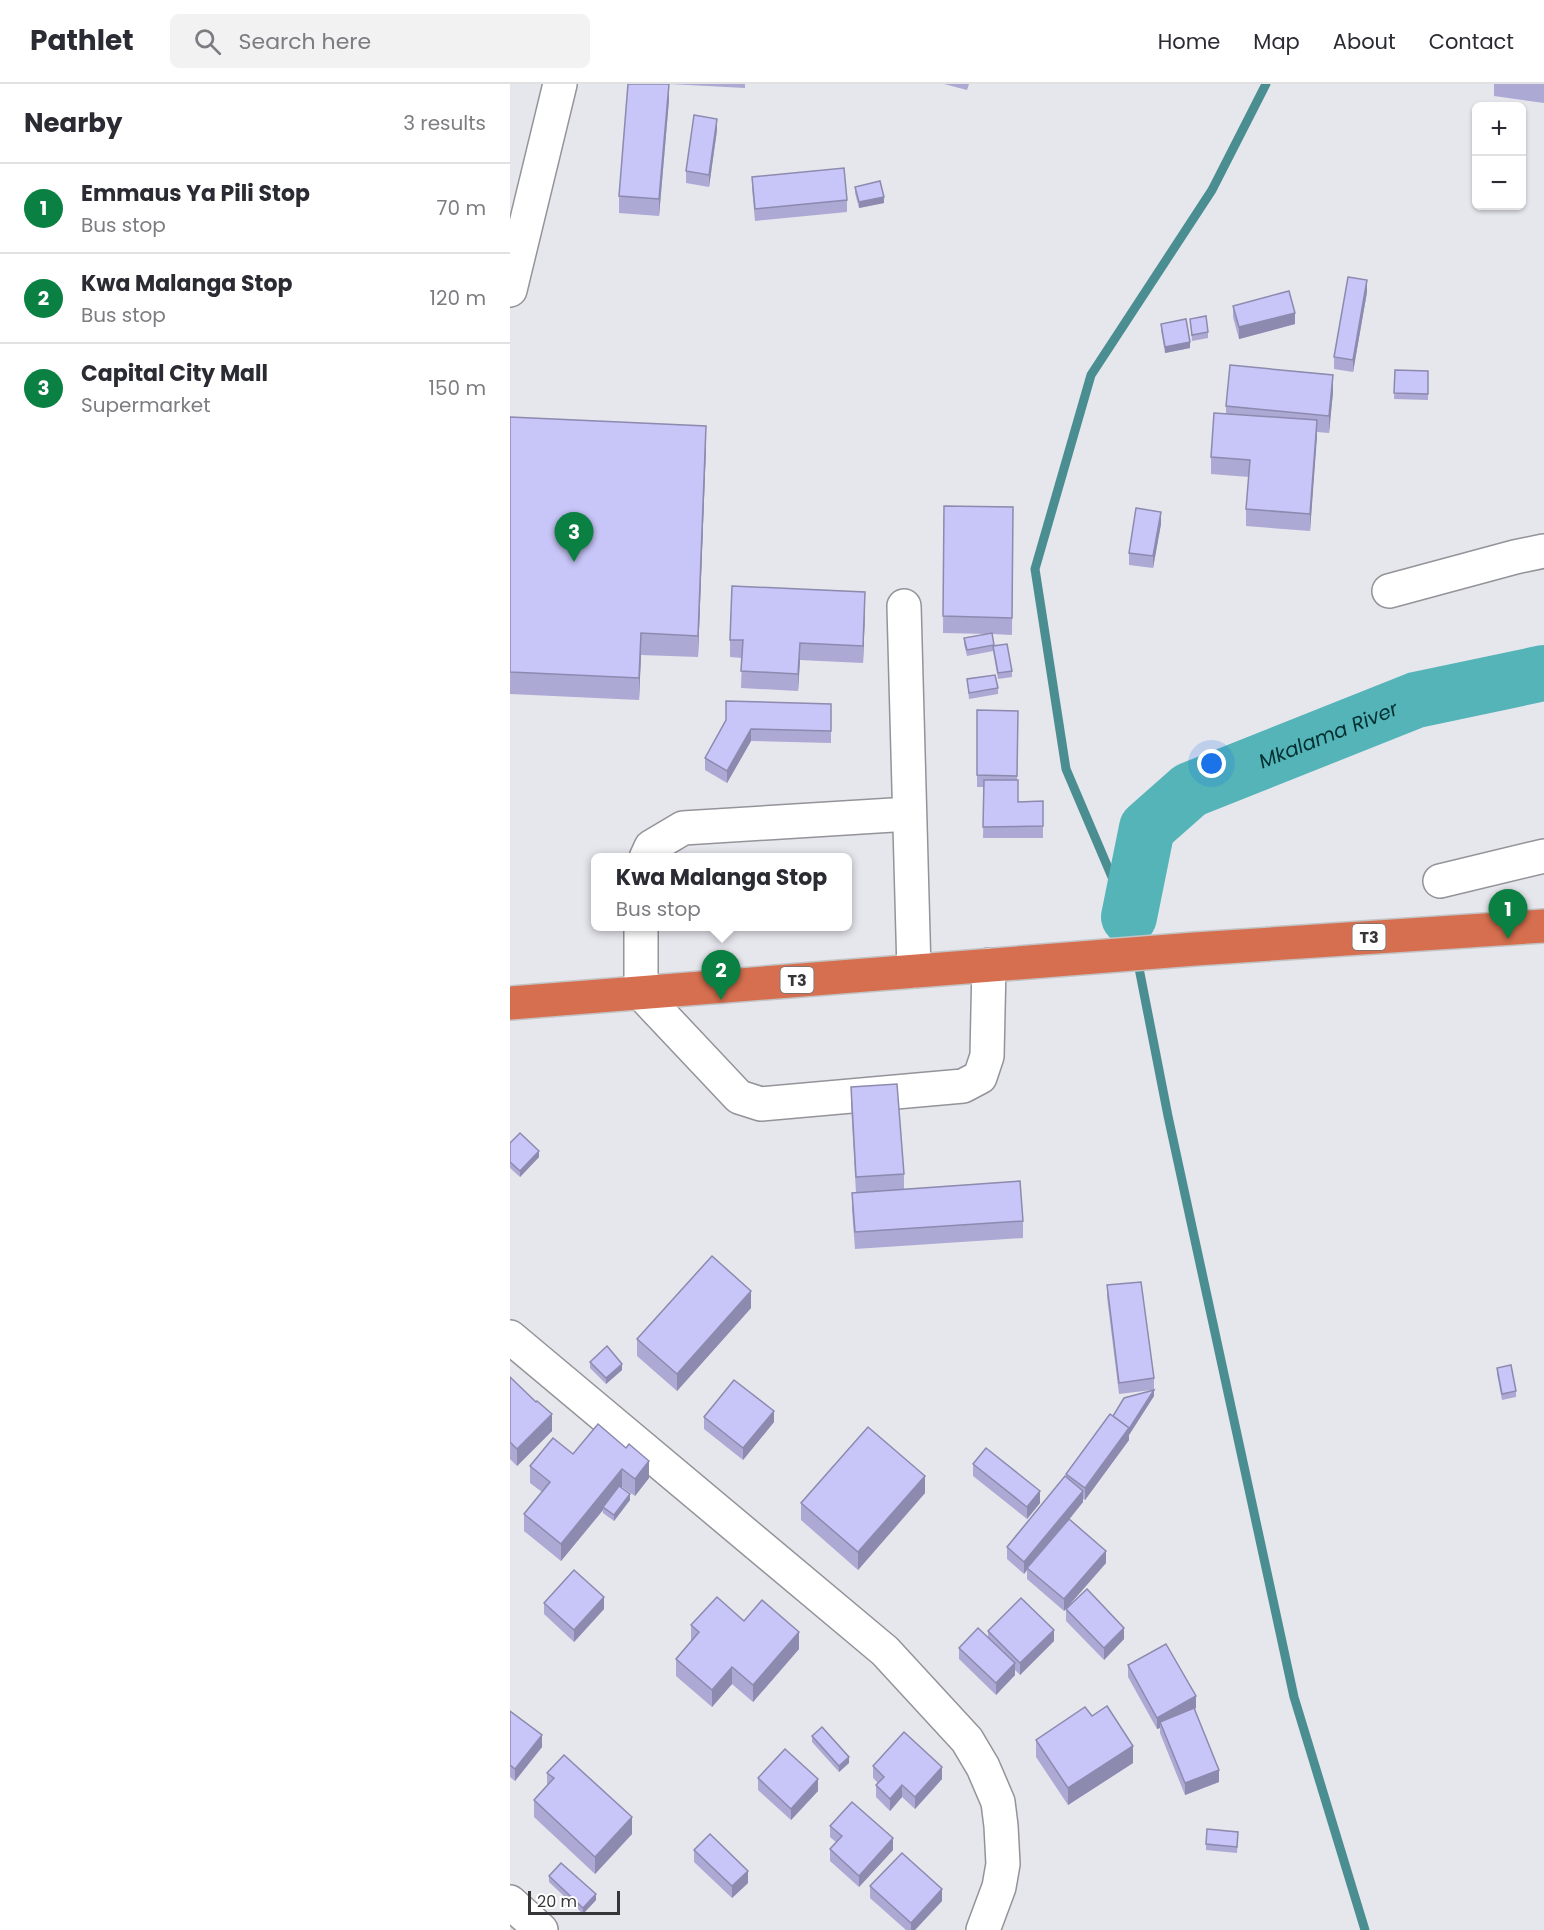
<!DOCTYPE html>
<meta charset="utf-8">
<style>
body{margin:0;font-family:Poppins,sans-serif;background:#f2f2f3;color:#2b2b33}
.controls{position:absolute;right:18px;top:18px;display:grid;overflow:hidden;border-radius:9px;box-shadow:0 2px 4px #0004}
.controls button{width:54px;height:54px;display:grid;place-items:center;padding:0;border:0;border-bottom:2px solid #e1e1e2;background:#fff;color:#2b2b33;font:30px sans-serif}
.scale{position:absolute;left:18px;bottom:15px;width:92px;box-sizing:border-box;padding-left:6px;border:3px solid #363638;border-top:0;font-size:16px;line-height:21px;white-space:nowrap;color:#363638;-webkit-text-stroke:4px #fff;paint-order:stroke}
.you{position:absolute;left:702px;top:680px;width:21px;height:21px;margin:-15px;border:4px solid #fff;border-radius:50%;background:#1a73e8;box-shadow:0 0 0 9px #1a73e833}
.badge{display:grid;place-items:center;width:39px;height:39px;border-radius:50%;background:#0b8043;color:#fff;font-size:20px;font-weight:700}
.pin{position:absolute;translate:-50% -50px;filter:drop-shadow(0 2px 3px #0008)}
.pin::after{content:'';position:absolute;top:32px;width:21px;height:18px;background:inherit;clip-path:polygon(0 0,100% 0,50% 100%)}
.popup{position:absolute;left:81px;top:769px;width:261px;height:78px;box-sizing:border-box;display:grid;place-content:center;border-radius:9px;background:#fff;filter:drop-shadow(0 2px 4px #0005);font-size:20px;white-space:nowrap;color:#7c7c81}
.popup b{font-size:22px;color:#2b2b33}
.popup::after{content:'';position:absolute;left:50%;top:100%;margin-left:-12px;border:12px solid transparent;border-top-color:#fff}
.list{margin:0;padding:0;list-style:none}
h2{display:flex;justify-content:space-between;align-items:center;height:78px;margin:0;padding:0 24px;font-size:26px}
h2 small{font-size:20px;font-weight:400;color:#7c7c81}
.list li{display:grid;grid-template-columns:39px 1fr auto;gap:18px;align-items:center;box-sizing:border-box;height:90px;padding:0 24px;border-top:2px solid #e1e1e2}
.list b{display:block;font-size:22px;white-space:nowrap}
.list p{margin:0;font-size:20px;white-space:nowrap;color:#7c7c81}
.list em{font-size:20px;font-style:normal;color:#7c7c81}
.icon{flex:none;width:33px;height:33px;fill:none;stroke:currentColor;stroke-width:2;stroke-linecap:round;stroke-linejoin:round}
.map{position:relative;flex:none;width:1034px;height:1846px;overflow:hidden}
header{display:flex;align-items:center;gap:36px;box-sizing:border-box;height:84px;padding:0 30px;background:#fff;border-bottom:2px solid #e1e1e2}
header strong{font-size:28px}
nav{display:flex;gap:33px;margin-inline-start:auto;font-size:21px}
.search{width:420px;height:54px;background:#f2f2f3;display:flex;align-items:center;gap:15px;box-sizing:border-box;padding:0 21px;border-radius:9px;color:#7c7c81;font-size:22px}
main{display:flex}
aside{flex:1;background:#fff}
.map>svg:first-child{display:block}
</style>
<header>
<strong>Pathlet</strong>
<div class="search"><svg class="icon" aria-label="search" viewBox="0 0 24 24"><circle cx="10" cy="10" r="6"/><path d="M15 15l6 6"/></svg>Search here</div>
<nav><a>Home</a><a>Map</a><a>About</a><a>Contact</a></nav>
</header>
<main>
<aside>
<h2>Nearby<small>3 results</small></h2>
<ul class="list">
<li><span class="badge">1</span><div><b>Emmaus Ya Pili Stop</b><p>Bus stop</p></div><em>70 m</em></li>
<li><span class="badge">2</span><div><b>Kwa Malanga Stop</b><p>Bus stop</p></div><em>120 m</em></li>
<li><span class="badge">3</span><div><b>Capital City Mall</b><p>Supermarket</p></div><em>150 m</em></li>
</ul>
</aside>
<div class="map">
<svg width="1034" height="1846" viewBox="0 0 1034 1846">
<rect width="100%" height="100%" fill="#e6e6ed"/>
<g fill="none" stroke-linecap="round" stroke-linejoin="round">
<path stroke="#4b8e91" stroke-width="9" d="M756 0 702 106 581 291 525 485 556 685 619 833 658 1032 784 1613 855 1846"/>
<path stroke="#54b4b7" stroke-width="56" id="s1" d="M619 833 637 744 680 706 906 616 1034 589"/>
<defs>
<g id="minor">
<path d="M0 206 50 0"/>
<path d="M879 507 1005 473 1034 467"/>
<path d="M394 522 404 887"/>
<path d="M136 774 141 763 173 744 399 730"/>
<path d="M930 797 1034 772"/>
<path d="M131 842V909L229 1013 251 1020 453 1002 470 993 477 972 479 881"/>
<path d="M0 1253 375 1567 457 1656 473 1683 488 1718 491 1742 493 1780 489 1803 473 1846"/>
<path d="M0 1818 31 1846"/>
</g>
<path id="highway" d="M0 919 685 865 1034 842"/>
</defs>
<use href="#minor" stroke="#939399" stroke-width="36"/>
<use href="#highway" stroke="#c3c3c3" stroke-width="36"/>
<use href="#minor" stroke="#fff" stroke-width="33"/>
<use href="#highway" stroke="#d66f4f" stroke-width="33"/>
</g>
<g fill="#aca9d5">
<path d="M118 0H235V4L159 0V16L149 132 109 129V112Z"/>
<path d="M434 0H459L457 6Z"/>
<path d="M984 0H1034V19L984 12Z"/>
<path d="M207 46 199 103 176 99V87Z"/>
<path d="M242 93 337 116V128L245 137 242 104Z"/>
<path d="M345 103 374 119 349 124 345 109Z"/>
<path d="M857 208 843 288 824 285V273Z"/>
<path d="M723 222 785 240 729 255 723 233Z"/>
<path d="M680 235 698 248V254L682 257Z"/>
<path d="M651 240 680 264 655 269 651 246Z"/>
<path d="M885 286 918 287V316L884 315Z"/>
<path d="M823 308 819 349 807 348 800 447 736 442V425L739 393 701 390V373L716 330V322Z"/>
<path d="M0 333 196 363 188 573 131 571 129 616 0 610Z"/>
<path d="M434 422 503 423 502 551 482 550 484 562 502 587V593L488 595 483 567 457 572 454 560V554L478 550 433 549Z"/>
<path d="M651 440 643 484 619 481V469Z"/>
<path d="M355 526 353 579 290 576 288 607 231 604 232 574 220 573V556Z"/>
<path d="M457 595 488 604V610L459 615Z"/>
<path d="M321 620V659L241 657 217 699 195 686V674L216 636Z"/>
<path d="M467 626 508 627 507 696 508 718 533 717V754H473L474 703H467Z"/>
<path d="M341 1003 394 1090V1105L513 1137V1154L345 1165 342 1126V1109H346L341 1020Z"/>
<path d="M0 1059 29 1073 10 1093 0 1084Z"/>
<path d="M597 1201 644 1294V1312L619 1351V1356L575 1416 573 1415V1418L559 1436 596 1479 554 1527 517 1495V1486L514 1490 497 1475V1463L556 1392V1390L603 1332 642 1306 609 1310 597 1213Z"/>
<path d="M241 1224 167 1307 127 1272V1255Z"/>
<path d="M80 1278 112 1286 96 1300 80 1284Z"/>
<path d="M987 1284 1006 1307V1313L992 1316 987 1290Z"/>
<path d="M0 1293 42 1347 7 1382 0 1375Z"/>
<path d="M194 1333 264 1338 233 1376 194 1345Z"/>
<path d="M63 1370 139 1394 125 1412 112 1403H111L120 1416 104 1437 93 1429V1426L51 1477 14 1447V1430L32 1408 20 1399V1382Z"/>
<path d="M463 1380 530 1419 517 1435 463 1392Z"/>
<path d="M415 1409 348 1486 291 1436V1419Z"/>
<path d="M34 1519 94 1525 64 1558 34 1530Z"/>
<path d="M556 1525 614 1555 594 1576 556 1537Z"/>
<path d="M234 1537 289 1565 243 1618 222 1600 202 1623 166 1592V1575L181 1557V1541Z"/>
<path d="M478 1547 544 1557 510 1591 505 1586V1591L486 1611 449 1575V1564L478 1553Z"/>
<path d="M618 1581 686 1624 685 1625 709 1698 675 1711 650 1649V1644L647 1645 618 1593Z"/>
<path d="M0 1627 32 1663 5 1697 0 1693Z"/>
<path d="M302 1652 339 1679 329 1688 302 1658Z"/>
<path d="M526 1656 623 1679 558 1721 526 1673Z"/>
<path d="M363 1682 432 1695 405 1725 392 1713 380 1727 366 1713V1701L368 1699 363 1694Z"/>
<path d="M37 1689 122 1750 85 1790 24 1733V1716L37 1701Z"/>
<path d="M248 1694 308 1707 281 1736 248 1706Z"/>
<path d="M320 1742 383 1766 349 1803 320 1777V1765L326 1758 320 1753Z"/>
<path d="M728 1754 727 1769 696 1766V1760Z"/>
<path d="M184 1766 238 1799 222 1814 184 1778Z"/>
<path d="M39 1792 86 1816 73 1830 39 1798Z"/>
<path d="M360 1802 432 1817 405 1846H396L360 1814Z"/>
</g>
<g fill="#8c8aae">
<path d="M159 0V16L149 132V115Z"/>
<path d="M207 35V46L199 103V91Z"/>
<path d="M374 113V119L349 124V118Z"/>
<path d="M857 196V208L843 288V276Z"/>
<path d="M785 229V240L729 255V243Z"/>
<path d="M680 258V264L655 269V263Z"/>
<path d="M823 291V308L819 349V332Z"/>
<path d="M807 336V353L800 447V430Z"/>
<path d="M196 342V363L188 573V552Z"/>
<path d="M651 428V440L643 484V472Z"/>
<path d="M355 508V526L353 579V562Z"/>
<path d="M131 549V571L129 616V594Z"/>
<path d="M290 559V576L288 607V590Z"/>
<path d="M241 645V657L217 699V687Z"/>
<path d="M29 1067V1073L10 1093V1087Z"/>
<path d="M241 1207V1224L167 1307V1290Z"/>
<path d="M112 1280V1286L96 1300V1294Z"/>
<path d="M644 1306V1312L619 1351V1356L575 1416V1404Z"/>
<path d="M264 1327V1338L233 1376V1364Z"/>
<path d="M42 1330V1347L7 1382V1365Z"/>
<path d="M139 1377V1394L125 1412V1395Z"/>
<path d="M112 1385V1403L95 1424 93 1423V1426L51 1477V1460Z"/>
<path d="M415 1392V1409L348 1486V1468Z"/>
<path d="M530 1407V1419L517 1435V1423Z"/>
<path d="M573 1407V1418L518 1485 517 1484V1486L514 1490V1478Z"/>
<path d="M120 1410V1416L104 1437V1431Z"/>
<path d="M596 1467V1479L554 1527V1515Z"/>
<path d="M94 1513V1525L64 1558V1546Z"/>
<path d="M614 1544V1555L594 1576V1564Z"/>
<path d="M544 1546V1557L510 1591V1579Z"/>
<path d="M289 1548V1565L243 1618V1601Z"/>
<path d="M505 1579V1591L486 1611V1599Z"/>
<path d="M222 1583V1600L202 1623V1606Z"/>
<path d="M686 1612V1624L652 1643 650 1638V1644L647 1645V1634Z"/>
<path d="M32 1651V1663L5 1697V1685Z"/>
<path d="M623 1662V1679L558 1721V1704Z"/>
<path d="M339 1673V1679L329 1688V1682Z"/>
<path d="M432 1683V1695L405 1725V1713Z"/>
<path d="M709 1686V1698L675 1711V1699Z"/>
<path d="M308 1695V1707L281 1736V1725Z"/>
<path d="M392 1701V1713L380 1727V1715Z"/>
<path d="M122 1733V1750L85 1790V1773Z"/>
<path d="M383 1754V1766L349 1803V1792Z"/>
<path d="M238 1787V1799L222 1814V1802Z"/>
<path d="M432 1805V1817L405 1846H401V1839Z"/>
<path d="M86 1810V1816L73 1830V1824Z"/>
</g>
<g fill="#c8c5f8" stroke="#8c8aae" stroke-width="1.5">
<path d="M118 0H159L149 115 109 112Z"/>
<path d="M184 31 207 35 199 91 176 87Z"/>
<path d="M334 84 337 116 245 125 242 93Z"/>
<path d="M370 97 374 113 349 118 345 103Z"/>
<path d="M838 193 857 196 843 276 824 273Z"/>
<path d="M779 207 785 229 729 243 723 222Z"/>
<path d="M696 232 698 248 682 251 680 235Z"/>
<path d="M676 235 680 258 655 263 651 240Z"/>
<path d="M720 281 823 291 819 332 716 322Z"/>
<path d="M885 286 918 287V310L884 309Z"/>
<path d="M704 329 807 336 800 430 736 425 740 376 701 373Z"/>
<path d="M0 333 196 342 188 552 131 549 129 594 0 588Z"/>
<path d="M434 422 503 423 502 534 433 532Z"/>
<path d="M626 424 651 428 643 472 619 469Z"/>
<path d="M222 502 355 508 353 562 290 559 288 590 231 587 233 556H220Z"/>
<path d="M482 549 484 561 457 566 454 554Z"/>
<path d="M497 560 502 587 488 589 483 562Z"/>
<path d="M485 591 488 604 459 609 457 595Z"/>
<path d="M216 617 321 620V647L241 645 217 687 195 674 216 636Z"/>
<path d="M467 626 508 627 507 692 467 691Z"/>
<path d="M474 696H508V718L533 717V742L473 743Z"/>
<path d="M387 1000 394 1090 346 1093 341 1003Z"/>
<path d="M10 1049 29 1067 10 1087 0 1078V1059Z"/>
<path d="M510 1097 513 1137 345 1148 342 1109Z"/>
<path d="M202 1172 241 1207 167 1290 127 1255Z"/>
<path d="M631 1198 644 1294 609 1299 597 1201Z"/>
<path d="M97 1262 112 1280 96 1294 80 1278Z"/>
<path d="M1001 1281 1006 1307 992 1310 987 1284Z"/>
<path d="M0 1293 26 1318 27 1317 42 1330 7 1365 0 1358Z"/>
<path d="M224 1296 264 1327 233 1364 194 1333Z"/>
<path d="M644 1306 619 1345V1344L603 1332 614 1314Z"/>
<path d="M600 1330 619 1344 575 1404 556 1390Z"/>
<path d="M88 1340 116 1364 119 1360 139 1377 125 1395 112 1385 51 1460 14 1430 40 1398 20 1382 43 1354 63 1370Z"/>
<path d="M358 1343 415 1392 348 1468 291 1419Z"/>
<path d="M476 1364 530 1407 517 1423 463 1380Z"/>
<path d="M555 1392 573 1407 514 1478 497 1463Z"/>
<path d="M109 1402 120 1410 104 1431 93 1423Z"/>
<path d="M559 1435 596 1467 554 1515 517 1484Z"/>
<path d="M64 1486 94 1513 64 1546 34 1519Z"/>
<path d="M577 1505 614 1544 594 1564 556 1525Z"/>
<path d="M207 1513 234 1537 252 1516 289 1548 243 1601 222 1583 202 1606 166 1575 189 1548 181 1541Z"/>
<path d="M511 1514 544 1546 510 1579 478 1547Z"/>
<path d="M468 1544 505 1579 486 1599 449 1564Z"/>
<path d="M656 1560 686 1612 647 1634 618 1581Z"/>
<path d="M597 1622 623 1662 558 1704 526 1656 575 1623 582 1632Z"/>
<path d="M684 1624 709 1686 675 1699 650 1638Z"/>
<path d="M0 1627 32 1651 5 1685 0 1681Z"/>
<path d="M312 1643 339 1673 329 1682 302 1652Z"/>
<path d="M394 1648 432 1683 405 1713 392 1701 380 1715 366 1701 374 1693 363 1682Z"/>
<path d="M275 1665 308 1695 281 1725 248 1694Z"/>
<path d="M54 1671 122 1733 85 1773 24 1716 44 1694 37 1689Z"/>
<path d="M342 1718 383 1754 349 1792 320 1765 332 1752 320 1742Z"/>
<path d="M697 1745 728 1748 727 1763 696 1760Z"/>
<path d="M200 1750 238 1787 222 1802 184 1766Z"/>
<path d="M392 1769 432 1805 401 1839 360 1802Z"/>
<path d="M51 1779 86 1810 73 1824 39 1792Z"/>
</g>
<g text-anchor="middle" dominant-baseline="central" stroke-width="4.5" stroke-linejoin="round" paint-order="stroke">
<g fill="#fff" stroke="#727274" stroke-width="1.5">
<rect x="842.5" y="840" width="33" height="26" rx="4.5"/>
<rect x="270.5" y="883" width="33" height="26" rx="4.5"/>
</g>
<g font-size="16" font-weight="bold" fill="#363638">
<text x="859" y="853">T3</text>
<text x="287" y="896">T3</text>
</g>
<g font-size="20" font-style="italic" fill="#003032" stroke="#fff">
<text stroke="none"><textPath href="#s1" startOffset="297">Mkalama River</textPath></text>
</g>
</g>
</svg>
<div class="controls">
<button>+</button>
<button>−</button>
</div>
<div class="scale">20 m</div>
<div class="you"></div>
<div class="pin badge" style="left:998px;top:855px">1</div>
<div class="pin badge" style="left:211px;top:916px">2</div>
<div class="popup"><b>Kwa Malanga Stop</b>Bus stop</div>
<div class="pin badge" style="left:64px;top:478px">3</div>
</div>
</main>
